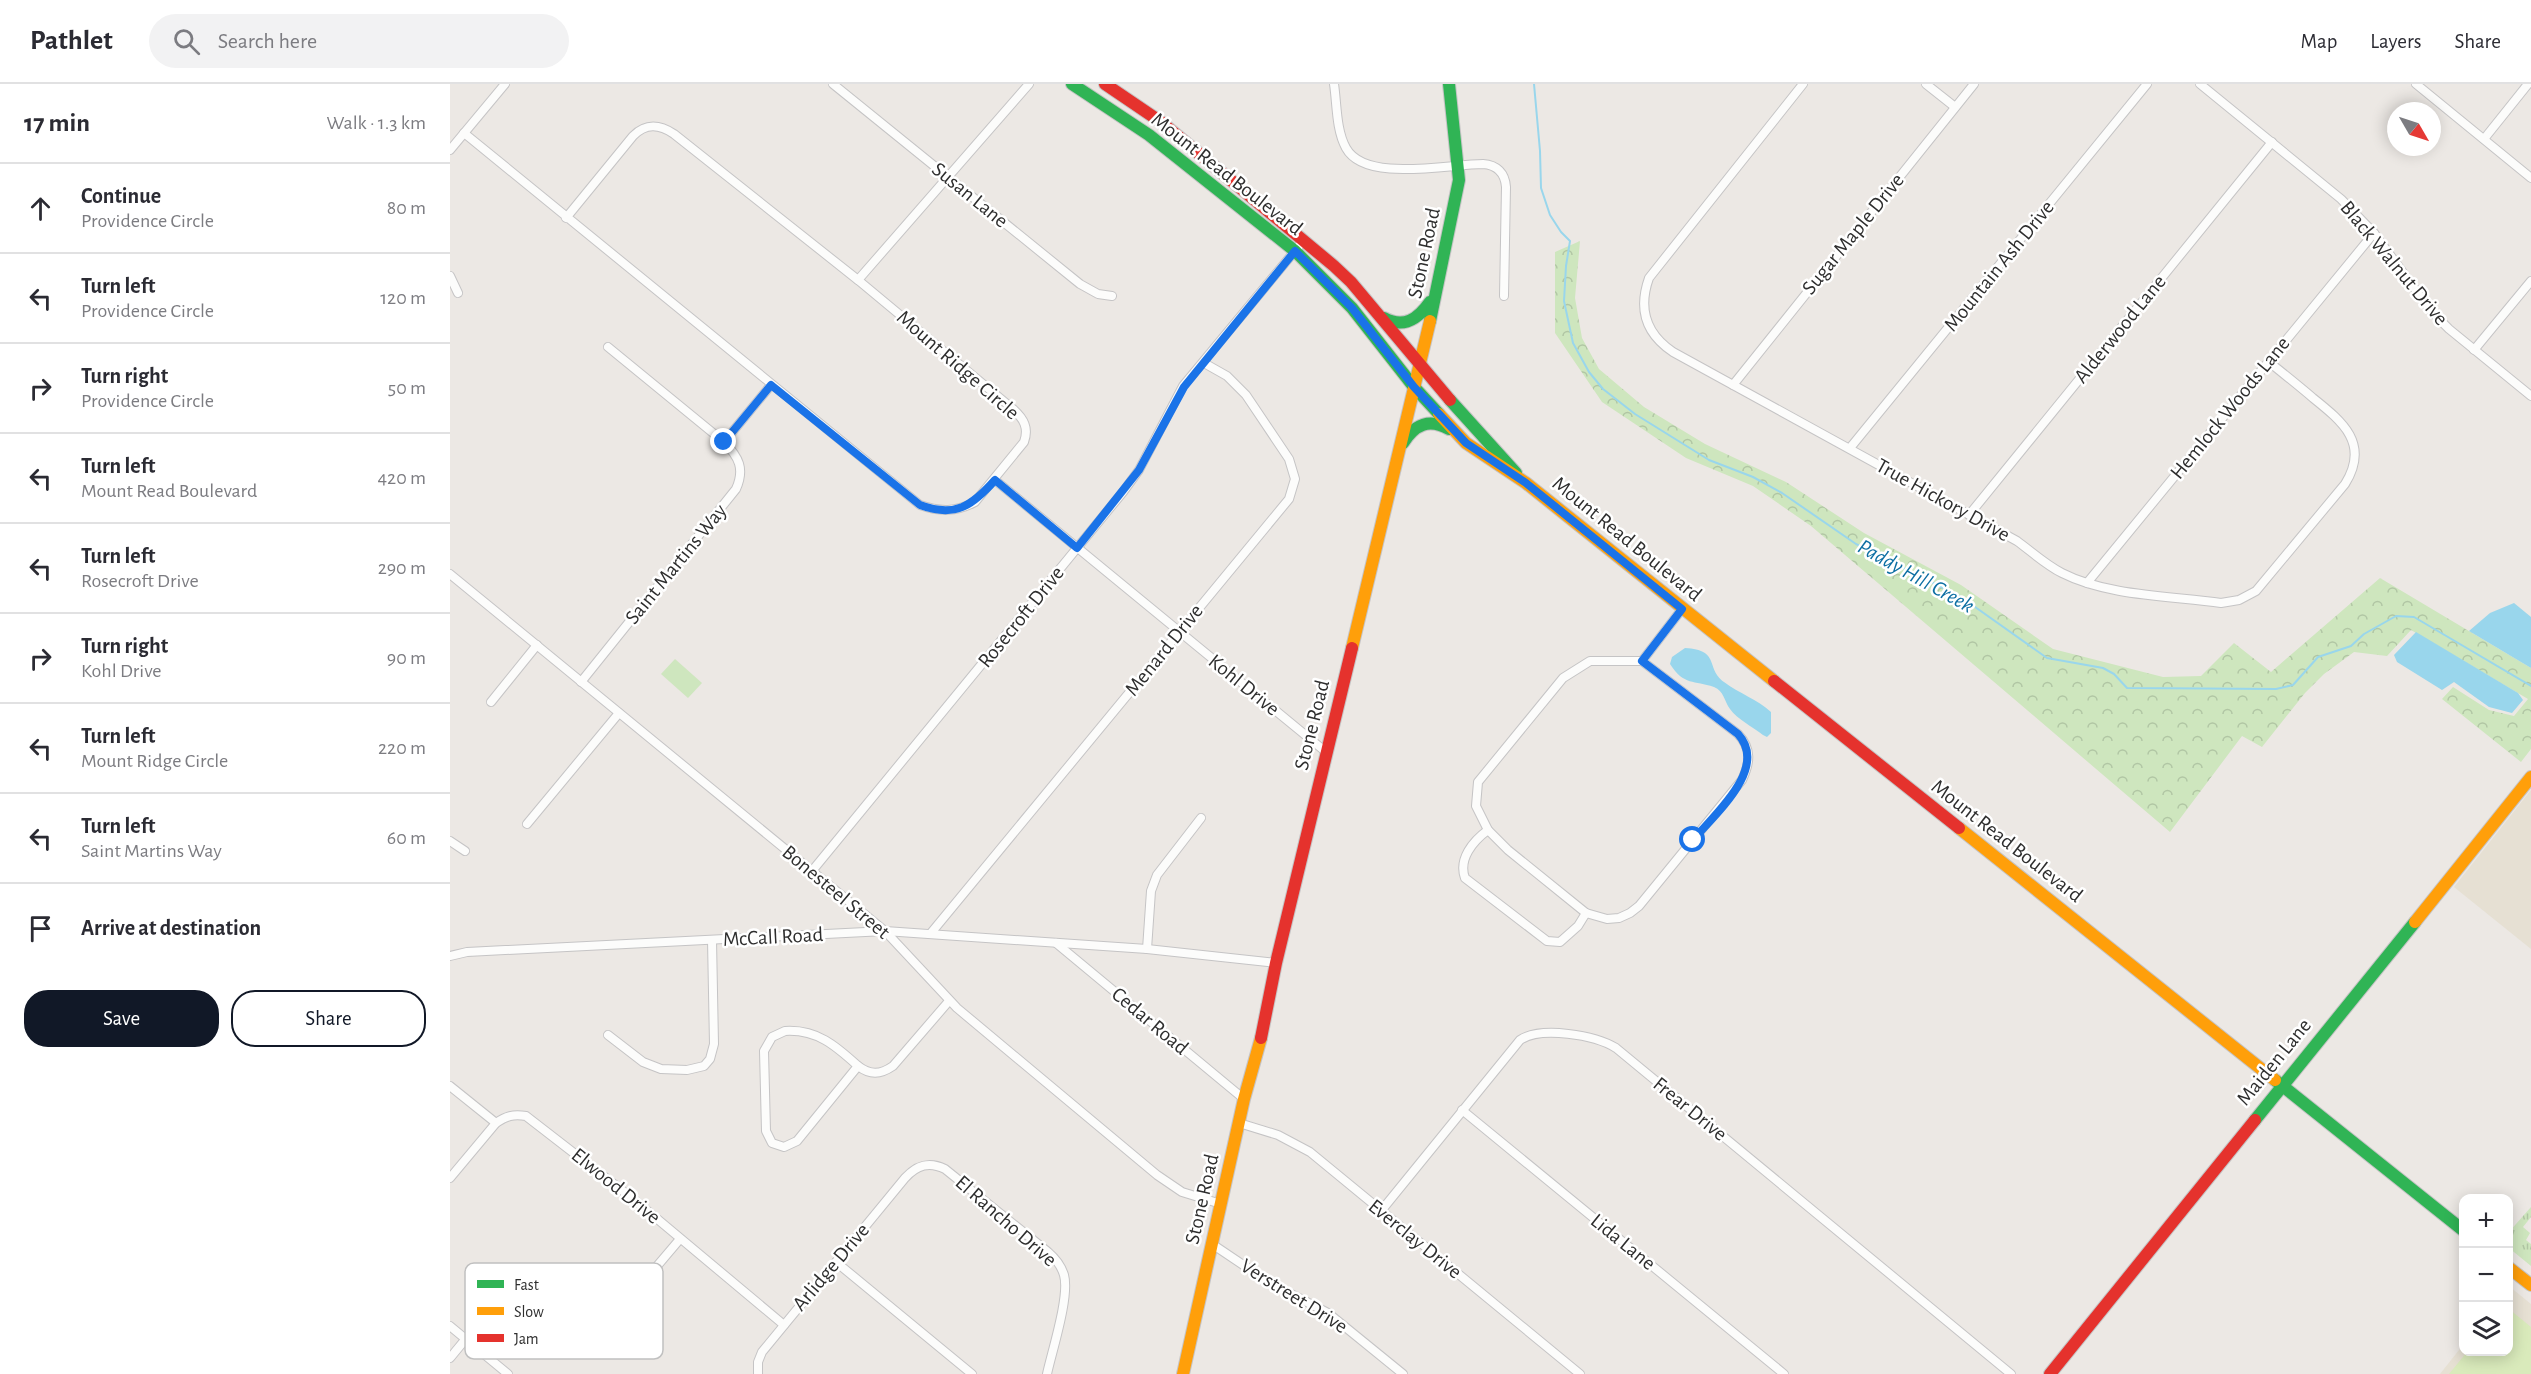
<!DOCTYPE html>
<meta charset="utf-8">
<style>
body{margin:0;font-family:"Alegreya Sans",sans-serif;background:#f2f2f3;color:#2b2b33}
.controls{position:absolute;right:18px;bottom:18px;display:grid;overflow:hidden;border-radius:12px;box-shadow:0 3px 15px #0003}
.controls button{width:54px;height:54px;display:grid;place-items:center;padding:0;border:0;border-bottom:2px solid #e1e1e2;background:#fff;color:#2b2b33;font:30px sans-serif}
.compass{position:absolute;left:1937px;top:18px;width:54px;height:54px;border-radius:50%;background:#fff;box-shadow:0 3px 15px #0003;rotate:129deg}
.stop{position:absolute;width:18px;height:18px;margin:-14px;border:4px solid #1a73e8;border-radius:50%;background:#fff}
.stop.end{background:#1a73e8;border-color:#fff;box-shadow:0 2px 6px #0008}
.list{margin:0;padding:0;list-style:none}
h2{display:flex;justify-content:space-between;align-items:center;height:78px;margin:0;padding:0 24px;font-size:26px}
h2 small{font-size:20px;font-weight:400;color:#7c7c81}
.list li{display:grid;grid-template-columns:39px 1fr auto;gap:18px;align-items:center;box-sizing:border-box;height:90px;padding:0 24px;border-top:2px solid #e1e1e2}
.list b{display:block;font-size:22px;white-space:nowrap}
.list p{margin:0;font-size:20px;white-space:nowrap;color:#7c7c81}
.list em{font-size:20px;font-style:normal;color:#7c7c81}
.actions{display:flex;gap:12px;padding:18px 24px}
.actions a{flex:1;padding:14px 0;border:2px solid #111827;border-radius:24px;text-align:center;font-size:21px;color:#111827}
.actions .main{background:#111827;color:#fff}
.icon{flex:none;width:33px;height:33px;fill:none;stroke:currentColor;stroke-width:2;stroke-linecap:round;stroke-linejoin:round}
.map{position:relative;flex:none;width:2081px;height:1290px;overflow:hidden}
header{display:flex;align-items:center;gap:36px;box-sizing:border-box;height:84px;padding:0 30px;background:#fff;border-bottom:2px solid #e1e1e2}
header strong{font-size:28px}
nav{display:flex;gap:33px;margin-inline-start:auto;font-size:21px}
.search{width:420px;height:54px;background:#f2f2f3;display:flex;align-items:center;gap:15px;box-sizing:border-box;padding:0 21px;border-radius:33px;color:#7c7c81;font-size:22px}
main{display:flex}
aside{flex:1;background:#fff}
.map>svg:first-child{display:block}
</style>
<header>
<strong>Pathlet</strong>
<div class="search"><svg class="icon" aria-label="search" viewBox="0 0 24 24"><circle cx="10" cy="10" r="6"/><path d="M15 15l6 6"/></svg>Search here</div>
<nav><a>Map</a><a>Layers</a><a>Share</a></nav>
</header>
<main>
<aside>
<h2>17 min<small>Walk · 1.3 km</small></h2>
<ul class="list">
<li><svg class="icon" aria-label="ahead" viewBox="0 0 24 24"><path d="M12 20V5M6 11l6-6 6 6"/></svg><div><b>Continue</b><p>Providence Circle</p></div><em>80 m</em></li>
<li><svg class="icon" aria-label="left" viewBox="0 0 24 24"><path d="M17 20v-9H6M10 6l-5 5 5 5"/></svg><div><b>Turn left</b><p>Providence Circle</p></div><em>120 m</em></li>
<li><svg class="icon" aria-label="right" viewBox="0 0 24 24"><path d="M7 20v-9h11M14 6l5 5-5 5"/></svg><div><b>Turn right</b><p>Providence Circle</p></div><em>50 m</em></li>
<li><svg class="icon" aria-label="left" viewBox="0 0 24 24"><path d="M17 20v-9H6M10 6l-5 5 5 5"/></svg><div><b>Turn left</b><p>Mount Read Boulevard</p></div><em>420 m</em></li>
<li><svg class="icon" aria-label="left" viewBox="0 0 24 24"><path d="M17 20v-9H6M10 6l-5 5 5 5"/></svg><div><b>Turn left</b><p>Rosecroft Drive</p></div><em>290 m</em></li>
<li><svg class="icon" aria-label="right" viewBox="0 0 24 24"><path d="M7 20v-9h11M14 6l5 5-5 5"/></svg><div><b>Turn right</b><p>Kohl Drive</p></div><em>90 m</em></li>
<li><svg class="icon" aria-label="left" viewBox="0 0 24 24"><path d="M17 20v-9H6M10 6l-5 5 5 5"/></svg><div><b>Turn left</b><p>Mount Ridge Circle</p></div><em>220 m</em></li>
<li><svg class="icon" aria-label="left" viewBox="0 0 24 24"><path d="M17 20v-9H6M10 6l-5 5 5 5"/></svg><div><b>Turn left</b><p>Saint Martins Way</p></div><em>60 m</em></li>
<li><svg class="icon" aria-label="arrive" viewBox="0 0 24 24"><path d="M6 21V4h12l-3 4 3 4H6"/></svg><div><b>Arrive at destination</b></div></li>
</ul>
<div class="actions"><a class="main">Save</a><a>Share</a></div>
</aside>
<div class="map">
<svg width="2081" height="1290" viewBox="0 0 2081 1290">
<defs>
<pattern id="grass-tufts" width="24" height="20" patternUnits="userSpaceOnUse" patternTransform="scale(1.5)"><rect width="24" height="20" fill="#cee6be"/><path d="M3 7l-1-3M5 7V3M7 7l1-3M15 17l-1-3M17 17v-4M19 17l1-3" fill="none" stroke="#b1c6a4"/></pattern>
<pattern id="forest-crowns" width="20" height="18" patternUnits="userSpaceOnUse" patternTransform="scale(1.5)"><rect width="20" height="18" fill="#cee6be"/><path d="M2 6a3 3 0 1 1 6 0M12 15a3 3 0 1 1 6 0" fill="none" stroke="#b1c6a4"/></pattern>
</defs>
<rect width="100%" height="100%" fill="#ece8e4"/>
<g fill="#e6e0d3">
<path d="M2081 706V865L2004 803Z"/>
<path d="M2060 1203 2081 1220V1290H1990L2013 1261 2014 1268H2058Z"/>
</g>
<path fill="url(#grass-tufts)" d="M2081 1123V1133L2073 1143 2080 1149 2076 1156 2081 1160V1182L2059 1164 2058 1149Z"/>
<path fill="url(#forest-crowns)" d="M1130 157 1125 214 1132 254 1149 285 1194 323 1255 360 1336 398 1414 449 1511 501 1603 565 1713 593 1751 592 1784 559 1821 588 1930 494 2081 584V665L2071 678 1992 615 2003 603 2039 626 2064 632 2078 615 1961 546 1937 572 1904 568 1874 590 1855 609 1812 663 1792 652 1720 748 1361 442 1303 402 1236 374 1152 318 1105 249V168Z"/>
<path fill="#cee6be" d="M225 575 252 599 238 614 211 590Z"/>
<path fill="#d9eabb" d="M2059 1225 2081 1243V1290H1999L2017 1268H2058Z"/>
<g fill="#99d6ec">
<path d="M2064 519 2081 533V584L2019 547 2040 529Z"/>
<path d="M1966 548 2068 609 2073 616 2062 629 2039 623 2004 598 1992 606 1947 578 1944 571Z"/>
<path d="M1235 564C1271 566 1255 584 1274 598 1290 610 1307 615 1321 628V649L1317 653 1313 651C1303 643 1287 635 1280 625 1274 617 1274 607 1264 603 1244 596 1234 602 1220 580L1222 573Z"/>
</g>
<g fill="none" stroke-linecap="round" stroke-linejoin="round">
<path stroke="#99d6ec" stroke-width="2" d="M1084 0 1090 67 1091 104 1100 131 1111 148 1120 157 1116 182 1114 217 1123 259 1139 288 1153 305 1185 330 1259 376 1303 393 1332 409 1406 460 1511 513 1597 574 1653 584 1664 590 1677 604 1826 605 1843 601 1868 573 1901 562 1914 550 1946 532 1964 533 2081 602"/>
<defs>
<g id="street">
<path d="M383 0 630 200 648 210 662 212"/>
<path d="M884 0C887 20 886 46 896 64 915 99 998 80 1033 80 1047 81 1055 89 1056 103L1054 212"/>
<path d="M1353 0 1199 194C1188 225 1196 250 1223 268L1567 457C1582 468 1596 481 1612 489 1657 512 1721 512 1771 519L1789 516 1806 507 1895 400C1920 360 1893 338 1863 314 1849 302 1834 290 1819 278"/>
<path d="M1476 0 1505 23"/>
<path d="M1750 0 1891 115 1924 149 1981 227 1999 245 2081 312"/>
<path d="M1966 0 2081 94"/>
<path d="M14 49 470 421C490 428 506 428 525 418L574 358C579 344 574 335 563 325L408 196 224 50C209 40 196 39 183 52L116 134"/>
<path d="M2034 55 2078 0"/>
<path d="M0 66 55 0"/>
<path d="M0 192 8 209"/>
<path d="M408 196 579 0"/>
<path d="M2024 266 2081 197"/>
<path d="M1283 301 1524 0"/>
<path d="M274 358 321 301"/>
<path d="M1400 364 1697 0"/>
<path d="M545 396 876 668"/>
<path d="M1519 431 1822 58"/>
<path d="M0 490 435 847 507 924 707 1091 732 1108 771 1120"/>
<path d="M1637 499 1924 149"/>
<path d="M1140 577H1192L1288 650C1302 665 1300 679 1292 696L1189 822 1180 829 1169 834 1157 835 1136 829 1058 766 1038 746 1026 722 1028 698 1113 594Z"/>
<path d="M1192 577 1232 525"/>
<path d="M131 598 286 405C295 385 289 373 274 358L158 263"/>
<path d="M41 618 87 561"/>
<path d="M77 740 169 629"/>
<path d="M1038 746C1023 757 1008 775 1015 794L1097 857 1110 858 1128 842 1136 829"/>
<path d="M0 757 15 767"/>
<path d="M362 787 673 408 689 386 733 302 854 156"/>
<path d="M481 849 839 415 845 395 839 375 796 311 777 292 754 279"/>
<path d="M606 859 794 1015"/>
<path d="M697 865 701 807 707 791 751 734"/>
<path d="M0 872 17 868 435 847 697 865 826 879"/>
<path d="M335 947C367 945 386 962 408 982L347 1057 334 1063 322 1059 316 1047 314 967 322 953Z"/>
<path d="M158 951 193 978 211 985 237 986 254 982 260 975 264 960 262 856"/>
<path d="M408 982C420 991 430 991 443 982L499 917"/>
<path d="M0 1002 46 1039"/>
<path d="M1012 1026 1334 1290"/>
<path d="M789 1039 828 1051 860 1068 1130 1290"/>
<path d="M0 1094 46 1039C56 1032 63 1030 76 1032L187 1118 334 1241"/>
<path d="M931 1127 1070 956C1091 942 1145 951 1166 964L1561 1290"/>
<path d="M762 1160 820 1199 878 1229 953 1290"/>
<path d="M386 1178 522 1290"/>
<path d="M0 1242 58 1290"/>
<path d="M0 1274C35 1232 69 1181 131 1211 147 1219 156 1227 174 1221L230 1155"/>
<path d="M308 1290V1278L312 1268 455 1094C467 1081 479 1077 495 1085L598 1168C605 1174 611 1181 614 1191 620 1212 602 1267 597 1290"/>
</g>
<g id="fast">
<path d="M622 0 699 51 845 167 902 224 964 303 989 330"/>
<path d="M934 234C954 245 968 235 980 218"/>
<path d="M980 237 1009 96 999 0"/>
<path d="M1000 316 1066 389"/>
<path d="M953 359C965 340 979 334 999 345"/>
<path d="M1825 996 2014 1147"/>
<path d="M1805 1036 1965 838"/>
</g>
<g id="slow">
<path d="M989 330 1016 359 1076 399 1324 597"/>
<path d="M902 564 980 237"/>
<path d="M1509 744 1825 996"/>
<path d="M1965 838 2081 693"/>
<path d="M2058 1183 2081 1201"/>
<path d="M733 1290 794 1015 811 954"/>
</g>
<g id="jam">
<path d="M655 0 711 38 884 182 901 198 1000 316"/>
<path d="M1324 597 1509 744"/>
<path d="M811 954 826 879 902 564"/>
<path d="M1600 1290 1805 1036"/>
</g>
</defs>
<use href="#street" stroke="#c5c4c5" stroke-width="10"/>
<use href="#fast" stroke="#c5c4c5" stroke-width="14"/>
<use href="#slow" stroke="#c5c4c5" stroke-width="14"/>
<use href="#jam" stroke="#c5c4c5" stroke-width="14"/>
<use href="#street" stroke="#fcfcfb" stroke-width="8"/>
<use href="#fast" stroke="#30b455" stroke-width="12"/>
<use href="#slow" stroke="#ff9f0a" stroke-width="12"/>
<use href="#jam" stroke="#e5322d" stroke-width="12"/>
</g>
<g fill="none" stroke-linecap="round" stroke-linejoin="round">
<path stroke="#1a73e8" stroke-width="8" d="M274 358 321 301 470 421C505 434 522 422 545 396L627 464 689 386 734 303 845 167 902 224 964 303 1016 359 1076 399 1232 525 1192 577 1288 650C1319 684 1265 730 1243 756"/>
</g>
<g text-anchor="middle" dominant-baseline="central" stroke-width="5" stroke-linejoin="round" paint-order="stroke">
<g font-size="21" fill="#2e2e2e" stroke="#fff">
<text transform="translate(777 90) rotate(38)">Mount Read Boulevard</text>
<text transform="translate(520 111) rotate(39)">Susan Lane</text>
<text transform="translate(1403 150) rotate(-51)">Sugar Maple Drive</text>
<text transform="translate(974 169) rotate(-78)">Stone Road</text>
<text transform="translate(1944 179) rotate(50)">Black Walnut Drive</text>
<text transform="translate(1549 182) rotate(-51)">Mountain Ash Drive</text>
<text transform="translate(1670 245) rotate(-51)">Alderwood Lane</text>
<text transform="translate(508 281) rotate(41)">Mount Ridge Circle</text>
<text transform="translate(1780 324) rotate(-51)">Hemlock Woods Lane</text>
<text transform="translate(1493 416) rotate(29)">True Hickory Drive</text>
<text transform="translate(1177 455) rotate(39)">Mount Read Boulevard</text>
<text transform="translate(226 480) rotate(-51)">Saint Martins Way</text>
<text transform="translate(571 533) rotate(-51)">Rosecroft Drive</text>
<text transform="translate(714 566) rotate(-51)">Menard Drive</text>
<text transform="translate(794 601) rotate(39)">Kohl Drive</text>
<text transform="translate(862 641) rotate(-76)">Stone Road</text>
<text transform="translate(1557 757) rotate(38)">Mount Read Boulevard</text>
<text transform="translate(386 808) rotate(40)">Bonesteel Street</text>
<text transform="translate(323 853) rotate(-3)">McCall Road</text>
<text transform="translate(700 937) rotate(40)">Cedar Road</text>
<text transform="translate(1824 978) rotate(-51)">Maiden Lane</text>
<text transform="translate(1240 1025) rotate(39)">Frear Drive</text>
<text transform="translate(166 1102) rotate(39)">Elwood Drive</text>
<text transform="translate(752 1115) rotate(-77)">Stone Road</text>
<text transform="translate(556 1137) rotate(41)">El Rancho Drive</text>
<text transform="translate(965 1155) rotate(39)">Everclay Drive</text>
<text transform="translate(1173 1158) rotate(39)">Lida Lane</text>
<text transform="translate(381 1183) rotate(-50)">Arlidge Drive</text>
<text transform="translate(844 1212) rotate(32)">Verstreet Drive</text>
</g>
<g font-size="22" font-style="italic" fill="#0d6fa3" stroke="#fff">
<text transform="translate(1466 492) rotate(29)">Paddy Hill Creek</text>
</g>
</g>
<rect x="15" y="1179" width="198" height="96" rx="9" fill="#fff" stroke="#c0c0c0" stroke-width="1.5"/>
<rect x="27" y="1196" width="27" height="8" fill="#30b455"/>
<rect x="27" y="1223" width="27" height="8" fill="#ff9f0a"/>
<rect x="27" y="1250" width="27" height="8" fill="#e5322d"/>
<g font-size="16" fill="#2e2e2e">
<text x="64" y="1206">Fast</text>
<text x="64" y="1233">Slow</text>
<text x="64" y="1260">Jam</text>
</g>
</svg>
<div class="controls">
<button>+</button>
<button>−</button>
<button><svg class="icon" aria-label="layers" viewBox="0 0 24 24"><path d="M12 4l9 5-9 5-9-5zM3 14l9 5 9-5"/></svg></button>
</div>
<svg class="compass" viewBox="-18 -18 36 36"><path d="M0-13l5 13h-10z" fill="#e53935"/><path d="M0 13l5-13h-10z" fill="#7c7c81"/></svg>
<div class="stop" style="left:1243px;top:756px"></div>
<div class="stop end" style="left:274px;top:358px"></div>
</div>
</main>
